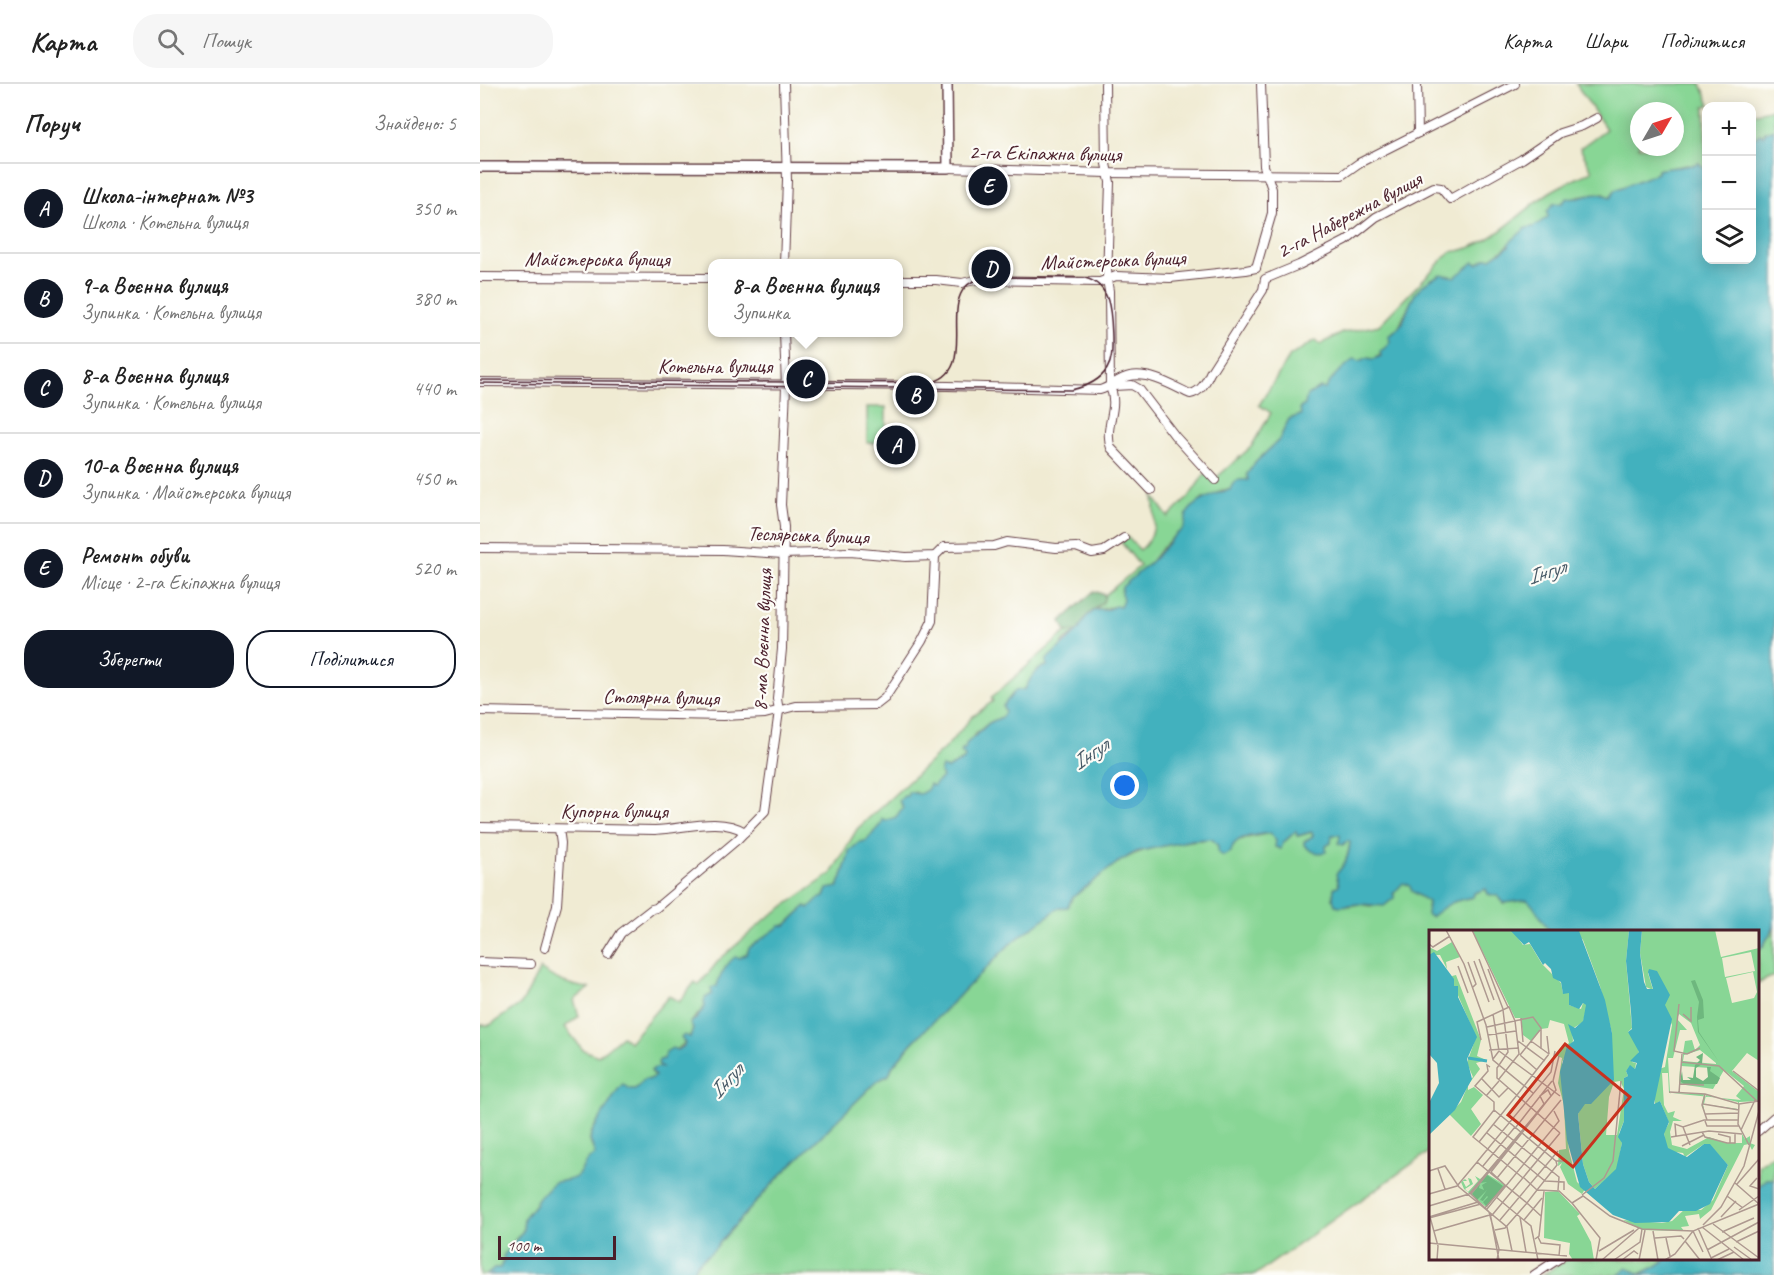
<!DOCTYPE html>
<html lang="uk">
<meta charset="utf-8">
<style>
body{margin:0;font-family:Caveat,sans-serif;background:#f6f6f6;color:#222}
.controls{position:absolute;right:18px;top:18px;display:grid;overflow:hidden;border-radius:12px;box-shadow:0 3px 15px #0003}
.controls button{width:54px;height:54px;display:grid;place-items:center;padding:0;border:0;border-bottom:2px solid #e0e0e0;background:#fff;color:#222;font:30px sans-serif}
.compass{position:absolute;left:1150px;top:18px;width:54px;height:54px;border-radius:50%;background:#fff;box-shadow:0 3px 15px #0003;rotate:51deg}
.scale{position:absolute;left:18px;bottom:15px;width:118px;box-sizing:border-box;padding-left:6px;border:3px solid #4a1f2b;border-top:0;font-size:16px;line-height:21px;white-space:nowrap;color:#4a1f2b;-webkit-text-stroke:4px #fdfcf7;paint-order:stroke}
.you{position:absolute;left:645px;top:702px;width:21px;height:21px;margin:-15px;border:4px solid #fff;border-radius:50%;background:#1a73e8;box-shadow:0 0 0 9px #1a73e833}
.badge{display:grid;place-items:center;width:39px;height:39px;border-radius:50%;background:#111827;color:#fff;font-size:20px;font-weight:700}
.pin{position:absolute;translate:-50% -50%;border:3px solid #fff;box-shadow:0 2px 6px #0006}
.popup{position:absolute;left:228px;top:175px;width:195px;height:78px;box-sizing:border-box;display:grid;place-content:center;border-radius:12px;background:#fff;filter:drop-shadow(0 2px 4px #0005);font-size:20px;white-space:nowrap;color:#767676}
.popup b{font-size:22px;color:#222}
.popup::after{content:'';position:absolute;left:50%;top:100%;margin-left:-12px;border:12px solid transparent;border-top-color:#fff}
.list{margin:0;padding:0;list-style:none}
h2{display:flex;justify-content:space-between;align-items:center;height:78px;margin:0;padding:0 24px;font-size:26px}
h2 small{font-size:20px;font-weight:400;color:#767676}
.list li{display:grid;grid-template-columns:39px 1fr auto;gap:18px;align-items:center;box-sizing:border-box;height:90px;padding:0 24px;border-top:2px solid #e0e0e0}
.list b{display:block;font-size:22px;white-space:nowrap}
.list p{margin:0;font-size:20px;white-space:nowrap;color:#767676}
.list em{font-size:20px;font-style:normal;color:#767676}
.actions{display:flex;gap:12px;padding:18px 24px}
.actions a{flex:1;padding:14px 0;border:2px solid #111827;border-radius:24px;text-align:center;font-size:21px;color:#111827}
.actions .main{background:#111827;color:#fff}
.icon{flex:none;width:33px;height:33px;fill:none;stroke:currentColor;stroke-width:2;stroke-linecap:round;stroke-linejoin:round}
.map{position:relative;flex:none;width:1294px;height:1191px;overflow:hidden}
header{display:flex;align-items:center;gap:36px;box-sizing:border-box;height:84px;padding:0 30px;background:#fff;border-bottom:2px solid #e0e0e0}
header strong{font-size:28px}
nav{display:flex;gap:33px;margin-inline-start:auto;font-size:21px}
.search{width:420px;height:54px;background:#f6f6f6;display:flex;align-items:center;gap:15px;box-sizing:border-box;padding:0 21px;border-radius:24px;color:#767676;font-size:22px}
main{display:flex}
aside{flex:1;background:#fff}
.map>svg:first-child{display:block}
</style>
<header>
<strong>Карта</strong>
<div class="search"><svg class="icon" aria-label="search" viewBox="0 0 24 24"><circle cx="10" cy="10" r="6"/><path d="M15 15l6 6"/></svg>Пошук</div>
<nav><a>Карта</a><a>Шари</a><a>Поділитися</a></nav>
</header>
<main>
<aside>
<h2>Поруч<small>Знайдено: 5</small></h2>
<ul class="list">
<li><span class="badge">A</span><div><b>Школа-інтернат №3</b><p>Школа · Котельна вулиця</p></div><em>350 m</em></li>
<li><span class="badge">B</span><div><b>9-а Воєнна вулиця</b><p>Зупинка · Котельна вулиця</p></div><em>380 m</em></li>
<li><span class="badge">C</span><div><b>8-а Воєнна вулиця</b><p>Зупинка · Котельна вулиця</p></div><em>440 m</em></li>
<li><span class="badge">D</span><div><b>10-а Воєнна вулиця</b><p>Зупинка · Майстерська вулиця</p></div><em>450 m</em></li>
<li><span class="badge">E</span><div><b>Ремонт обуви</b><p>Місце · 2-га Екіпажна вулиця</p></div><em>520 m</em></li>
</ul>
<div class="actions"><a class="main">Зберегти</a><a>Поділитися</a></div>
</aside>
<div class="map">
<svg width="1294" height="1191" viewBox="0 0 1294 1191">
<rect width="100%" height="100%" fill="#fdfcf7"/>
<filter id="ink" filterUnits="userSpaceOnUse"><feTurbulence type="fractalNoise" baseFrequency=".0167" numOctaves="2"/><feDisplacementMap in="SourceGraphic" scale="12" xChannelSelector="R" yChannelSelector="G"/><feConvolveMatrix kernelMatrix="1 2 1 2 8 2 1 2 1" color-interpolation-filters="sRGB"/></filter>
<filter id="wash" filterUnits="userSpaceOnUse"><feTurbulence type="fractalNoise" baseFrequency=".008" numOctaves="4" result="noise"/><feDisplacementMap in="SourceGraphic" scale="24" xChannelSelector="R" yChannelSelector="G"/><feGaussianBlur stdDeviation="1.35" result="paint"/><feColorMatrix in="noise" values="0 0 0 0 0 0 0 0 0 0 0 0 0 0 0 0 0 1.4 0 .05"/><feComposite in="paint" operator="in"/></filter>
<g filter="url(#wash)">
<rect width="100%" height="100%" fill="#f0ebd3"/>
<g fill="#88d695" stroke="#697a60" stroke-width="1.5" fill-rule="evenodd">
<path d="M1096 0H1221L1230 21 1225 22 1226 86 1207 81 1177 86 1178 89 1135 106 1130 114 1123 109 1098 113 1082 119 1068 133 1011 174H1007L975 194C968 191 964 192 957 194 922 204 925 259 894 275L886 274 845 305 830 309 821 331 809 335 799 356 776 378 767 390 769 397 750 406H742L731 413 723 415 708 429 705 442 701 448 696 450 680 466 643 515 640 523C632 521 623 526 615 526L623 518 625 511 660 482 641 458 647 453 660 466C678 452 675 432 673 412L688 433 709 413 723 392 729 387 736 394 771 363 791 329 779 321 810 272 836 256 840 260 863 249 899 241 970 168C1010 165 1038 129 1070 108 1083 100 1098 94 1112 87L1100 64 1126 45ZM1159 27H1195V63H1159Z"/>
<path d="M1294 25V45L1285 48 1284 52 1274 53 1272 56V30Z"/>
<rect x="387" y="323" width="19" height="36"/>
<path d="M598 547 584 557 568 582C555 584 550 595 545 605L540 607 522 633 509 639 494 651 485 666H482L485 672 484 676 467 685 465 684 463 693 453 703 450 700 448 706 440 711 435 708 428 712 424 723 416 733 402 739 386 757C365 760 366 788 358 803L345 809 344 813 329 824 326 822 306 841 269 864 267 870 245 884V887L226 922 210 939 213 945C204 968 192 963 180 980L182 983 171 987 175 992 158 1001 155 1005H149C139 1016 109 1041 110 1056 110 1060 114 1066 115 1070 93 1085 112 1095 74 1099L57 1116V1118L44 1134 43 1147 31 1161 20 1184H15L7 1191H0V941H10L42 919 60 885C76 896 90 902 110 904L94 916 99 932 85 943 103 966 118 972 142 952 149 958 189 912 199 918 215 898 219 901 239 876 287 834 351 790 377 745 467 662 492 633 513 617 511 614 586 548Z"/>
<path d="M816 747 818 752 832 748 833 752 825 758 846 762 852 751H861L870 757C869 772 862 786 859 801L854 804 853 815 868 822 879 820 891 822 913 811 922 798 929 801 933 808 948 818 947 823 954 830C965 819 978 816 993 813L994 809 1006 805 1008 810 1018 812 1024 819 1047 815C1053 820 1065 839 1069 847L951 848 950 1067 775 1191H211C215 1175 233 1171 239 1159L297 1095 397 997 409 991 412 983 431 960 530 860 579 823 590 819 592 814C606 802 621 789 637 779 663 762 701 757 732 755L738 762 752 761 758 756 790 749 803 759Z"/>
<path d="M1294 843V892L1278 899V866L1283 862Z"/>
<path d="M1294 1071V1095H1287L1278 1103V1080Z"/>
<path d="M1088 1175H1187L1175 1183 1160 1190 1148 1184 1139 1191H1062Z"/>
</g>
<path fill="#6eb77e" stroke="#5c6b54" stroke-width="1.5" d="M614 507 625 511 623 518 606 533 598 547 586 548 581 537Z"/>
<g fill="#43b1be" stroke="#466874" stroke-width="1.5">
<path d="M1294 45V843L1283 862 1278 866V848L1069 847C1065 840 1053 820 1047 816L1024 819 1018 812 1008 810 1006 805 994 809 993 813C972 817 967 820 951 833L947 831 948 818 932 807 929 801 923 799 913 810 915 813 904 822 879 820 860 822 855 821 853 815 854 804 859 801 856 790C866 780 869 771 870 758L867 757 863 761 859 760 860 751H852L851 759 846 762V768C836 770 831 768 824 761V758L833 752 832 748 817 752 816 747 803 759 801 765 795 763 796 757 790 749C775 752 753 751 751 768L743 772 738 769V762L732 755 712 756 656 768 637 779 592 814 588 823 579 824 530 860 431 960 412 983 409 991 397 997 297 1095 239 1159C233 1171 215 1175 211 1191H7L15 1184H20L24 1175 23 1172 43 1147 44 1134 57 1118 56 1117 74 1098C111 1095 93 1085 115 1070L110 1056 113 1046 139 1004 143 1000 149 1005H155L165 995 168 996 175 992 171 986 175 984 182 983 178 980 179 976 184 975 186 968 192 964 197 966 203 963 205 959 201 954 204 951 210 953 213 945 210 939 217 934 225 922 224 918 225 914 232 910 231 904 237 902C239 893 247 879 255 873L259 874 267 870 269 864 300 842 306 841 326 822 329 824 338 815 344 813 347 805 358 803C361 797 369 771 369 767L380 758 386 757 402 739V735L406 737 416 733 423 723 419 717 424 712H428V708L440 710 447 706 450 700 453 702 462 693 460 688 462 683 467 685 484 676 485 672 481 669 482 666H485L486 660 509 639 522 633 525 628 523 622 535 607 545 605C550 595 555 585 567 582V575L598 547 606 533 615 526H626L635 522 640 523 643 515 641 509 642 503 673 476 696 450C706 446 704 439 707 430 712 419 739 407 750 406 753 396 759 395 768 396L767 390 776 378 799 356 809 335 821 331 820 324 825 321 827 311 840 304 845 305 856 290 874 275 880 277 886 274 894 275 901 272 900 267 905 264 910 257 908 252C929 241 924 223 938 206 944 199 953 194 961 190L975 193 994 178 997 180 1007 174H1011L1029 162V159L1046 144 1053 143 1068 133 1067 128 1073 120 1082 119 1087 114C1097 117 1110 109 1121 110 1125 110 1127 112 1130 114L1135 106 1177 89V86C1189 83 1210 83 1219 79L1226 86V176H1272V56L1280 50 1284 52 1285 48Z"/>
<path d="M1287 1095H1294V1191H1139L1147 1184 1161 1190 1175 1183 1187 1175 1278 1174V1103Z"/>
</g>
</g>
<g filter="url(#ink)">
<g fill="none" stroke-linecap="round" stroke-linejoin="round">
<defs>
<g id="minor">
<path d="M304 0 307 96 304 180"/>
<path d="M625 0 626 80 630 98 627 195 629 207 630 303C640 324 623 343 631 364L671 406"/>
<path d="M937 0 938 49"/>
<path d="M468 84 627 89 862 91 879 79 1035 0"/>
<path d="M776 184 792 129V105L784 82 781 0"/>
<path d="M0 193 233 194"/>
<path d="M419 196H456L482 199 495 196 620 198 636 192 690 194 766 186 776 184"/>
<path d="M0 298 468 302 620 306C631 303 639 294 650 292 670 288 693 302 710 310 721 308 726 298 730 289L783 206 785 195 819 181 866 157 896 133 954 103 961 104 970 115 1042 75 1080 49 1102 42 1117 34"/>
<path d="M634 302 652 301 659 305 695 352 735 396"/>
<path d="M0 464 243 466 303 470 370 468 426 473 455 472 464 463 514 462 527 458 576 464 596 463 612 469 624 467 644 454"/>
<path d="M0 627 243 632 285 630 316 622 396 621 405 614 442 557 452 537 455 472"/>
<path d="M0 743 175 746C204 745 239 732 265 748"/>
<path d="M65 864 77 821 81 759 79 745"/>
<path d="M128 870 141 849 172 825 176 824 257 756 285 727 299 627 297 615 302 565 304 443 301 421 306 303 304 248"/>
<path d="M0 878 51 880"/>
<path d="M1278 1047 1294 1033"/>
<path d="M1054 1191 1080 1174"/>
</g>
<path id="tertiary" d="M0 83 468 84 467 0"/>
</defs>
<use href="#minor" stroke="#633e44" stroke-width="10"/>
<use href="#tertiary" stroke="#633e44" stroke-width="12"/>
<use href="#minor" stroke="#fff" stroke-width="8"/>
<use href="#tertiary" stroke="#fff" stroke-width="9"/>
<path stroke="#4a1f2b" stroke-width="1.5" d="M0 296 448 299C509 288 442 196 512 193L605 194C632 201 631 230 632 253 632 264 633 275 627 285 619 298 605 303 591 306L0 299"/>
</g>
</g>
<g text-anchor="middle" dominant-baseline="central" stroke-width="4.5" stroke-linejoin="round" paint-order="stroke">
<g font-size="21" fill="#4a1f2b" stroke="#fdfcf7">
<text transform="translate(565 69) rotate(1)">2-га Екіпажна вулиця</text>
<text transform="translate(869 131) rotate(-28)">2-га Набережна вулиця</text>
<text x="117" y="175">Майстерська вулиця</text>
<text transform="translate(633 176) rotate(-2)">Майстерська вулиця</text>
<text x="235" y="282">Котельна вулиця</text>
<text transform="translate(328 451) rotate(2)">Теслярська вулиця</text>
<text transform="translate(282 556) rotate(-88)">8-ма Воєнна вулиця</text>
<text transform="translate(181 613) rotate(1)">Столярна вулиця</text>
<text x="134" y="727">Купорна вулиця</text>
</g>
<g font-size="22" font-style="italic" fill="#475966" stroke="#fdfcf7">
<text transform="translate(1066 488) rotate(-18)">Інгул</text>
<text transform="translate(610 670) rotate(-34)">Інгул</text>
<text transform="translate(246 997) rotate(-47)">Інгул</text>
</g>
</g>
<g transform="translate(949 846)">
<rect width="330" height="330" fill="#f0ebd3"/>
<path d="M43 0 84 1 94 15 101 14 113 34 132 53 134 63 141 62 140 75 152 79 154 73 158 75 154 92 143 99 144 111 133 132 135 175 129 153 133 128 126 125 140 113 135 94 121 90 119 98 112 99 102 111 94 105 92 88H86ZM200 0 197 31 203 98 199 102 204 105 210 122 203 132 207 133 206 139 201 136 197 141 199 146 195 148V191L190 203 193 213 188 239 166 259 160 252 154 234 149 184 155 173 161 174 183 149V103L171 56 154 10 145 0ZM191 151 195 159 188 205H177L180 167 185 152ZM213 0H286L292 27 330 18V131L318 123 303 141 330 162V171L310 172 309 180 274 174 276 184 273 175 275 164 240 163 239 143H233L235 175 239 183 246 181 244 187 253 191H244L241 202 243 215 258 219 280 207 298 213H313V204L316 209 321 206V213L326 215 323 220 320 214 315 215 282 280 271 289 270 284 256 286 260 296 252 297 255 301 213 300 194 290 233 293 243 291 256 279 272 280 284 270 299 235 281 215 275 214 256 227 254 223 239 221 236 215 235 202 240 193 231 171 226 174 225 164 230 139 236 137 243 95 235 75 240 65 227 41 219 43 224 60 217 57 211 23ZM322 22 326 41 296 47 293 28ZM324 42 328 62 325 68 303 73 297 48ZM250 84 262 93 271 115 266 120 263 110 256 111 252 136 281 138 278 152 251 150V138L250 154 284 159 295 140 315 156 307 166 312 170 241 163 239 128H244L251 100H258L248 89ZM271 120 287 133V134L254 131 255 125ZM277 165 309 172V179L275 174ZM23 12 31 27 17 32 18 39 11 25H0V17L8 21ZM27 45 52 110 48 126 57 130 47 133 51 139 39 155V160L45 157 54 165 42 179 52 194 42 206 20 184 32 172 41 150 44 147 38 133 47 107 25 56 23 46ZM135 176 140 221 148 252 156 259 153 264 139 254 131 237 133 233 129 236 130 220 137 219ZM58 244 76 255 57 277 35 259 32 252 36 249 38 251H34L37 257 41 254 39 248 42 249 44 254 36 259 39 262 49 251 46 246 51 249ZM129 261 151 284 148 286 162 312 165 330H144L140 324 141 313 115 308 116 262Z" fill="#88d695" fill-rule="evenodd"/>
<path d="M266 50 274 70 275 88 269 90 270 102 290 132 269 102 268 87 270 72 262 51ZM274 123 273 134 267 138V147L274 151 279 147 278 137H282L281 141 291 148 288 154H255L251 151 253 141 254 150H262L258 147 264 148 266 135 271 130 267 127ZM58 245 74 256 58 277 54 272 59 267 58 266 54 271 51 270 58 260 48 270 43 264 51 254 50 258 55 260 53 255 58 252 51 253Z" fill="#6eb77e"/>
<path d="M81 0 150 1 176 70 183 103 185 150 162 174H156L149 184 154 234 160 252 166 259 187 239 193 213 189 207 195 191V148L199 146 197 141 201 135 206 139 208 133 201 131 210 122 199 102 203 99 202 82 197 31 200 0H213L211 23 215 52 218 59H224L219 42 220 39 228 41 241 65 236 75 243 89 225 174 231 171 240 192 235 204 239 218 258 227 275 214H281L299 235 281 274 267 281H250L240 292 206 293 184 285 151 257 138 210 131 142 138 116 145 111 139 94 146 98 154 91 157 75 154 73 150 79 140 75V63L134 64 132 52 124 48 122 39 116 33 114 35 100 12 95 15ZM5 22 25 49V56H29V67L48 107 38 129 43 149 26 180 0 205V173L10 153 8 133 0 124V25Z" fill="#43b1be"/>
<path fill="none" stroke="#43b1be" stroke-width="3" d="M39 128 58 131"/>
<path fill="none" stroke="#ae9990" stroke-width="1.5" d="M17 0 35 34 57 95 64 130 104 163M43 0 79 77M0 14 4 17 21 6M50 29 65 70M45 31 60 72M39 32 47 54 44 57M29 36 39 63M59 39 74 79M250 74 245 121 258 124 271 118M74 80 79 122 68 138V148L131 203M64 84 70 121 64 129M254 84 262 91V77M92 88 94 112M58 97 104 87 112 98V119M59 105 87 101M118 106 120 124M52 110 48 92 80 77 86 91 90 124 70 149M89 111 116 131M102 111 120 124M60 120 90 118M70 121 131 166M91 125 111 100M91 125 108 140M252 132 290 136 328 171M61 137 58 135 59 141 46 156 65 172V180L44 207 94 248M304 141 330 161M53 149 70 167 79 158M250 154 275 155M240 162 276 164 310 174 330 171M250 163 253 124M276 164 273 175 278 190M88 165 120 124M57 166 70 151M274 174 310 180M310 174 309 194 320 215M65 180 127 231H135M276 184 310 183M276 191 278 196H310M64 194 130 247 129 260M87 197 123 151M254 197 261 215M312 200 326 170M273 202 276 207 298 213H306V203M58 203 116 251 135 252V260M289 204 301 207V213M247 206 246 194 254 197 275 190H309M242 207 280 201 313 204M50 212 88 165M253 216 275 205M48 232 122 142 126 121M54 236 86 197M9 239 16 259M0 241 16 236 30 257 78 297 83 321M62 242 122 166 119 160 111 166 115 174 42 264 60 282 70 319 68 330M94 247 108 260 128 235 127 231M68 248 132 170M328 248 321 256 330 259M306 253 330 274M308 254 330 229M0 264 28 256 48 232 98 273 108 260 130 261 143 273 154 266 181 286 213 299 264 301M153 265 175 248 184 231 192 151M298 266 314 278M67 267 102 296 109 330M143 273 171 308 167 330M0 276 40 264 127 160 124 151 130 126M56 278 76 255 62 242M58 279 130 191 125 181M310 280 330 266M61 283 70 330M0 287 49 272M1 287 9 316 8 330M91 287 97 322M292 287 307 271M0 288 52 274M71 290 129 221M95 290 113 268M284 294 330 328M274 295 292 277 315 236 330 181M273 297 315 330M269 298 283 330M66 300 76 298 98 273 112 286M5 301 64 284 131 203M224 301 229 330M264 301 274 322M293 302 325 288M109 307 112 313 131 315 130 326M226 308 252 306 255 309M237 308 241 326M106 309 110 306 115 261M256 311 271 330M307 312 330 301M0 313 138 326M305 317 323 330M278 320 330 292M170 321 205 300M282 328 300 319M173 330 210 298M185 330 211 312 213 299M193 330 205 321 209 324M210 330 216 300M236 330 246 324 264 301 330 274M288 330 305 322"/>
<path fill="#c8321e" fill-opacity="0.15" stroke="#c8321e" stroke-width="3" d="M136 114 201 167 144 237 79 185Z"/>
<rect width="330" height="330" fill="none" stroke="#4a1f2b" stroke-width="3"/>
</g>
</svg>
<div class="controls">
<button>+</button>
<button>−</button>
<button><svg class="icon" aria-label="layers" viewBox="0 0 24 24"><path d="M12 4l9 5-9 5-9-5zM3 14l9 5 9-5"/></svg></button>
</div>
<svg class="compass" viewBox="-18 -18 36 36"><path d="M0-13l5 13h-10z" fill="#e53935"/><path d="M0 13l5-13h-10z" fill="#767676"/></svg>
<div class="scale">100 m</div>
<div class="you"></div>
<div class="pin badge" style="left:416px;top:361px">A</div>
<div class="pin badge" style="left:435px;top:311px">B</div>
<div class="pin badge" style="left:326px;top:295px">C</div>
<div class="popup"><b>8-а Воєнна вулиця</b>Зупинка</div>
<div class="pin badge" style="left:511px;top:185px">D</div>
<div class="pin badge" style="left:508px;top:102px">E</div>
</div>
</main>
